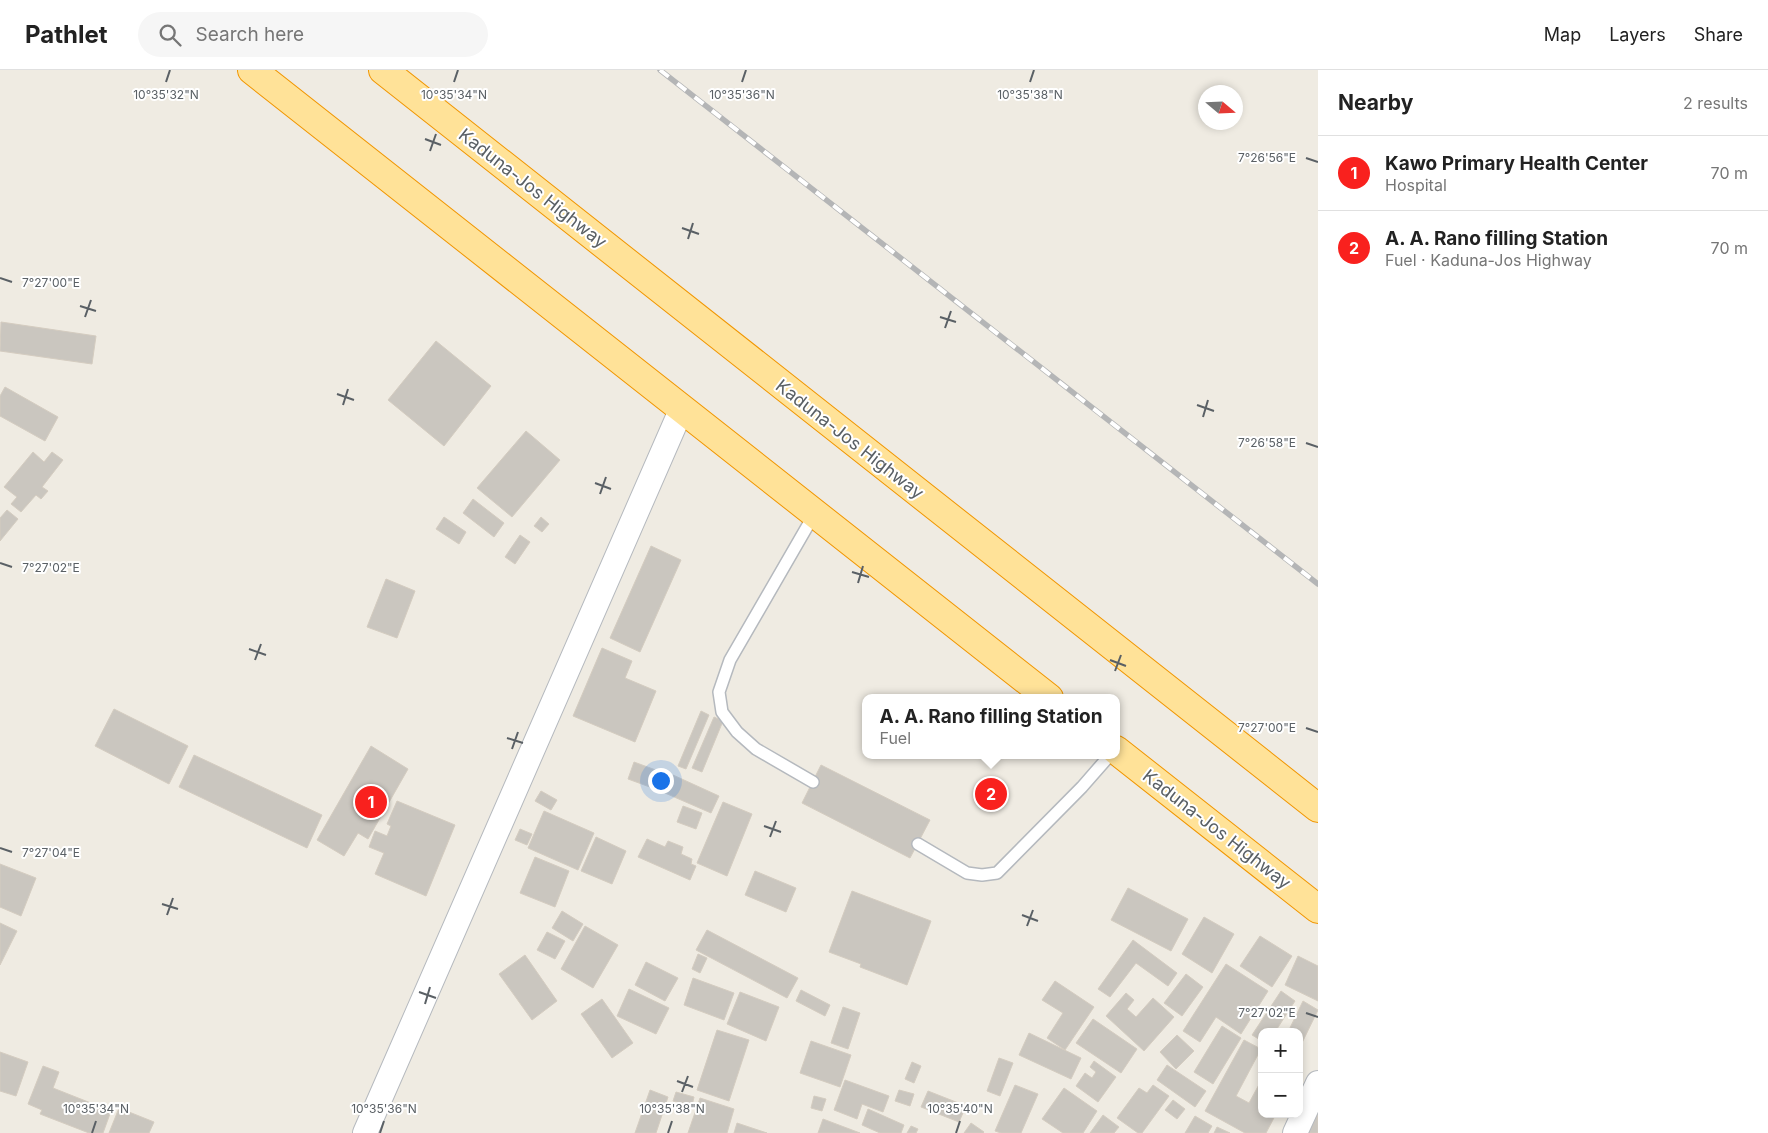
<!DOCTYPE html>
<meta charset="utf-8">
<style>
body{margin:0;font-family:Inter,sans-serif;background:#f6f6f6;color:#222}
.controls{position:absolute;right:15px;bottom:15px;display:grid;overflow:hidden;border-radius:10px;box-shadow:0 2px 8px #0003}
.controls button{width:45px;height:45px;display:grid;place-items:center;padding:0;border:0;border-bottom:1px solid #e0e0e0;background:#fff;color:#222;font:25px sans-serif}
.compass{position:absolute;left:1198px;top:15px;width:45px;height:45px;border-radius:50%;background:#fff;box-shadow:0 2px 8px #0003;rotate:109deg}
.you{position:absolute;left:660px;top:710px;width:18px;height:18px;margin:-12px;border:4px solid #fff;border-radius:50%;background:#1a73e8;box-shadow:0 0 0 8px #1a73e833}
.badge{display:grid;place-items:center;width:32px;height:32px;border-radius:50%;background:#f9211e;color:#fff;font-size:16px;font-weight:700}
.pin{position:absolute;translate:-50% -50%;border:2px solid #fff;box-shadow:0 1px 5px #0006}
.popup{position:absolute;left:862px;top:624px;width:258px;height:65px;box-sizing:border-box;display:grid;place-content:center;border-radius:10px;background:#fff;filter:drop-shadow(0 1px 4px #0005);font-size:16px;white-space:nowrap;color:#767676}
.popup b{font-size:19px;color:#222}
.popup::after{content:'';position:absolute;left:50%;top:100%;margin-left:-10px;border:10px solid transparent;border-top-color:#fff}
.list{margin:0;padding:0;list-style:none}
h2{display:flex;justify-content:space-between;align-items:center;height:65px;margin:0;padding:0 20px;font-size:21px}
h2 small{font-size:16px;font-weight:400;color:#767676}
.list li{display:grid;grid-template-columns:32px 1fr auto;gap:15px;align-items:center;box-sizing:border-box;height:75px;padding:0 20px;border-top:1px solid #e0e0e0}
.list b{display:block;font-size:19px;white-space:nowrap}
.list p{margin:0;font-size:16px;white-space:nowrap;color:#767676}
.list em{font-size:16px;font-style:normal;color:#767676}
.icon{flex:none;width:28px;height:28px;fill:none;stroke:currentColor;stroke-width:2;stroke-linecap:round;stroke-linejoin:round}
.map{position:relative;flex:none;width:1318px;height:1063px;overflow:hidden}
header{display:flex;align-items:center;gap:30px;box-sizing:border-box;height:70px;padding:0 25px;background:#fff;border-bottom:1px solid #e0e0e0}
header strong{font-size:24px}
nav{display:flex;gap:28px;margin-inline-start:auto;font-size:18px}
.search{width:350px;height:45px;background:#f6f6f6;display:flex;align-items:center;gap:12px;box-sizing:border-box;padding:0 18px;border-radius:28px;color:#767676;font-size:19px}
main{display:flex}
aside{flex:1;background:#fff}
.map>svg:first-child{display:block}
</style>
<header>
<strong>Pathlet</strong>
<div class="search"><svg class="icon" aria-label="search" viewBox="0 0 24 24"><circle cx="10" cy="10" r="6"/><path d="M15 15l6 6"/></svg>Search here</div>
<nav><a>Map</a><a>Layers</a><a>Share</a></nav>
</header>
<main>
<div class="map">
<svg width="1318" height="1063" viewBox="0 0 1318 1063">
<rect width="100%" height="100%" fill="#efebe2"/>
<g fill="#cac6bf" stroke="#d4ccc0">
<path d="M1 252 96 266 92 294 0 281Z"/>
<path d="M436 271 491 316 444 376 388 330Z"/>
<path d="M5 317 58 347 45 371 0 346V326Z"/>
<path d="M526 361 560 390 512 447 477 418Z"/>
<path d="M33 382 44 392 52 382 63 390 42 417 48 421 41 429 36 425 21 442 11 434 17 427 4 417Z"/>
<path d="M473 429 504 453 494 467 463 443Z"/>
<path d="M7 440 18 449 0 471V448Z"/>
<path d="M444 447 466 462 459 474 436 459Z"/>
<path d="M541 447 549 454 542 462 534 456Z"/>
<path d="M520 465 530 472 515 494 505 487Z"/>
<path d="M651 476 681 490 640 582 610 568Z"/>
<path d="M386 509 415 521 397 568 367 557Z"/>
<path d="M602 578 632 591 625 608 656 621 635 672 573 646Z"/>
<path d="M114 639 188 676 169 714 95 676Z"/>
<path d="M701 641 709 645 686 699 678 696Z"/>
<path d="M714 647 723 651 702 702 692 698Z"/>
<path d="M371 676 408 699 368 769 358 763 344 786 317 770Z"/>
<path d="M194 685 322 745 307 778 179 717Z"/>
<path d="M634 692 664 703 658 720 628 709Z"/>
<path d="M821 695 930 750 910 788 802 733Z"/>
<path d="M673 705 719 726 711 743 665 723Z"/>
<path d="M541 721 557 730 551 740 535 731Z"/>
<path d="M397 731 455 755 426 826 375 804 384 783 369 777 375 761 387 766 391 756 387 754Z"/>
<path d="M723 732 752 744 727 806 697 793Z"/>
<path d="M683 736 702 743 696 759 677 752Z"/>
<path d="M544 741 594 763 578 800 528 778Z"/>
<path d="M520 759 532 764 527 775 515 770Z"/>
<path d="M596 767 626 781 612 814 581 801Z"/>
<path d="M647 769 665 777 668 771 683 777 681 784 692 789 691 794 696 796 690 810 638 787Z"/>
<path d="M535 787 569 801 555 837 520 823Z"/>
<path d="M0 794 36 808 21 846 0 837Z"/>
<path d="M755 801 796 818 786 842 745 825Z"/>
<path d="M1128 818 1188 849 1171 881 1111 850Z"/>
<path d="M852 821 931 851 907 915 860 897 861 894 829 882Z"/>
<path d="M562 841 583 854 573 871 552 858Z"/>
<path d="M1204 847 1234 864 1212 903 1182 884Z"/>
<path d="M0 853 17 861 0 895Z"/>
<path d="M585 856 618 875 593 918 561 899Z"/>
<path d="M707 860 798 908 787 928 696 880Z"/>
<path d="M547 862 565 871 555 889 537 880Z"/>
<path d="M1260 866 1292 886 1272 917 1240 896Z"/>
<path d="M1133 870 1177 903 1168 916 1136 893 1110 927 1098 919Z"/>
<path d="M698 884 707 888 700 903 692 899Z"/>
<path d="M525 885 557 931 532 950 499 904Z"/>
<path d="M1298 886 1318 896V931L1285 915Z"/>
<path d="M646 892 678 908 665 931 635 915Z"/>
<path d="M1226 894 1268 921 1241 964 1216 947 1200 972 1183 961Z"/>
<path d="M1186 904 1203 917 1182 946 1164 933Z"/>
<path d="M693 908 734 923 724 950 684 935Z"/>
<path d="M1055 911 1094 937 1065 980 1047 968 1063 943 1042 930Z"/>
<path d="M629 919 669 938 656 964 617 946Z"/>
<path d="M801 920 830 935 825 946 796 931Z"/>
<path d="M1281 921 1295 931 1275 962H1262V971L1252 965Z"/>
<path d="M740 922 779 937 766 971 727 954Z"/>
<path d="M1126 923 1134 930 1127 939 1136 947 1153 928 1174 947 1144 981 1106 946Z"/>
<path d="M602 929 633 973 612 988 581 944Z"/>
<path d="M1303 931 1318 940 1299 979V962H1288Z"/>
<path d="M843 937 860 943 848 979 831 973Z"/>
<path d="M1093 949 1137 979 1121 1003 1076 973Z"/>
<path d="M1222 956 1241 968 1213 1014 1194 1002Z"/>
<path d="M717 960 749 970 729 1031 697 1020Z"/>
<path d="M1029 963 1081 988 1071 1009 1019 985Z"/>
<path d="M1177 965 1194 981 1176 999 1160 982Z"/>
<path d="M1244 970 1261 979 1236 1026 1249 1033 1262 1009V1044H1276L1266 1063H1245L1205 1041Z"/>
<path d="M811 971 851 985 840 1017 800 1003Z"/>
<path d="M0 982 28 992 16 1026 0 1021Z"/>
<path d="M999 988 1013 993 1000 1026 987 1021Z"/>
<path d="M1094 991 1116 1007 1098 1032 1076 1016 1085 1003 1092 1008 1096 1002 1090 997Z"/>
<path d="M912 992 921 996 914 1013 905 1009Z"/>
<path d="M1167 995 1206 1021 1195 1037 1157 1010Z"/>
<path d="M43 996 59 1002 53 1018 111 1041 103 1063H89L40 1044 42 1040 28 1034Z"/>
<path d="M845 1010 889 1026 883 1042 862 1034 857 1049 834 1040Z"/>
<path d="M1015 1015 1038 1024 1021 1063H1001L995 1061Z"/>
<path d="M1153 1015 1169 1026 1142 1063H1138L1117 1048 1139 1018 1147 1023Z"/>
<path d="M1064 1018 1097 1041 1083 1063H1063L1042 1049Z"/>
<path d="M650 1020 668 1027 656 1063H635Z"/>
<path d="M899 1020 914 1024 910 1036 895 1031Z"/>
<path d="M928 1021 966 1036 959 1052 921 1037Z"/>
<path d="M676 1022 694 1027 692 1036 673 1031Z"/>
<path d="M814 1026 826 1029 822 1041 811 1038Z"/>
<path d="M700 1028 734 1039 727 1063H688Z"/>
<path d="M1173 1030 1185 1039 1177 1049 1165 1040Z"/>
<path d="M1318 1033V1063H1306Z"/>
<path d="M119 1038 154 1052 149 1063H109Z"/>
<path d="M868 1039 904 1055 901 1063H880L862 1055Z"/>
<path d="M1103 1045 1119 1057 1114 1063H1090Z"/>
<path d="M1195 1046 1212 1056 1208 1063H1185Z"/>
<path d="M823 1049 860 1063H818Z"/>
<path d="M737 1053 767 1063H734Z"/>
<path d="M971 1053 984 1062 983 1063H964Z"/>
<path d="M911 1056 918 1059 916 1063H907Z"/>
<path d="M1217 1057 1230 1063H1214Z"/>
</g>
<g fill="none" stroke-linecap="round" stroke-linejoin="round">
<defs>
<g id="service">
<path d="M813 712 756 679 737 662 722 642 719 622 730 590 815 443"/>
<path d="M918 774 967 803 982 805 997 803 1082 717 1110 685"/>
</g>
<g id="minor">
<path d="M365 1063 682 338"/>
<path d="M1295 1063 1318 1013"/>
</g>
<g id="trunk">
<path d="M252 0 1049 628"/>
<path d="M383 0 1318 738"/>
<path d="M1116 680 1318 839"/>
</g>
</defs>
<use href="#service" stroke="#b5b9be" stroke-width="14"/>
<use href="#minor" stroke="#b5b9be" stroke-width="26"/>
<use href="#trunk" stroke="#f19600" stroke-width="30"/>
<use href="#service" stroke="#fff" stroke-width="11"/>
<use href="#minor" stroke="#fff" stroke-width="24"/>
<use href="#trunk" stroke="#ffe298" stroke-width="28"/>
<defs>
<path id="rail" d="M660 0 1318 514"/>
</defs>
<use href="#rail" stroke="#b4b5b6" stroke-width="5.5"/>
<use href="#rail" stroke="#fff" stroke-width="4" stroke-dasharray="11" stroke-linecap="butt"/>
</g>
<path fill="none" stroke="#5a6065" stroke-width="2" d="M166 12 170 0M454 12 458 0M742 12 746 0M1030 12 1034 0M425 69 441 75M430 81 436 64M1306 88 1318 92M682 158 699 164M688 169 693 153M0 208 12 212M80 236 96 241M85 247 91 230M940 247 956 252M945 258 951 241M337 324 354 330M343 335 348 319M1197 335 1214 341M1203 347 1208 330M1306 373 1318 377M595 413 611 419M600 424 606 407M0 493 12 497M852 502 869 507M858 513 863 496M249 579 266 585M255 590 261 574M1110 590 1126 596M1115 601 1121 585M1306 658 1318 662M507 668 523 673M512 679 518 662M764 756 781 762M770 767 776 751M0 778 12 782M162 834 178 839M167 845 173 828M1022 845 1038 851M1027 856 1033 840M419 922 436 928M425 934 430 917M1306 943 1318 947M677 1011 693 1017M682 1022 688 1006M92 1063 96 1051M380 1063 384 1051M668 1063 672 1051M956 1063 960 1051"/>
<g text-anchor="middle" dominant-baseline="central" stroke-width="4" stroke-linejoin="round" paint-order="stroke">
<g font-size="18" fill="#5a6065" stroke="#fff">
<text transform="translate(533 118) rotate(38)">Kaduna-Jos Highway</text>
<text transform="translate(850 369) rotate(38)">Kaduna-Jos Highway</text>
<text transform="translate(1217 759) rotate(38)">Kaduna-Jos Highway</text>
</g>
</g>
<g font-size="12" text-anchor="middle" fill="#5a6065" stroke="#fff" stroke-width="4" stroke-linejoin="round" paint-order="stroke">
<text x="166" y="29">10°35'32"N</text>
<text x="454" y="29">10°35'34"N</text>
<text x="742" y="29">10°35'36"N</text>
<text x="1030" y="29">10°35'38"N</text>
<text x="1267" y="92">7°26'56"E</text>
<text x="51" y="217">7°27'00"E</text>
<text x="1267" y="377">7°26'58"E</text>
<text x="51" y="502">7°27'02"E</text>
<text x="1267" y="662">7°27'00"E</text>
<text x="51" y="787">7°27'04"E</text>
<text x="1267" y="947">7°27'02"E</text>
<text x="96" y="1043">10°35'34"N</text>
<text x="384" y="1043">10°35'36"N</text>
<text x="672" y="1043">10°35'38"N</text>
<text x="960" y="1043">10°35'40"N</text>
</g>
</svg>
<div class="controls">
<button>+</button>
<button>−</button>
</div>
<svg class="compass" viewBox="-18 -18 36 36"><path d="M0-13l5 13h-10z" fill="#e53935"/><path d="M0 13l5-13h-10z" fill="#767676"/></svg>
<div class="you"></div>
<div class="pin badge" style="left:371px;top:732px">1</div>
<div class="pin badge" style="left:991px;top:724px">2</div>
<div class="popup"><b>A. A. Rano filling Station</b>Fuel</div>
</div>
<aside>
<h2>Nearby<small>2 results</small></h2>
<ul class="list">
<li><span class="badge">1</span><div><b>Kawo Primary Health Center</b><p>Hospital</p></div><em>70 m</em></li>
<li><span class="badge">2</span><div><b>A. A. Rano filling Station</b><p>Fuel · Kaduna-Jos Highway</p></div><em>70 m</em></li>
</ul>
</aside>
</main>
